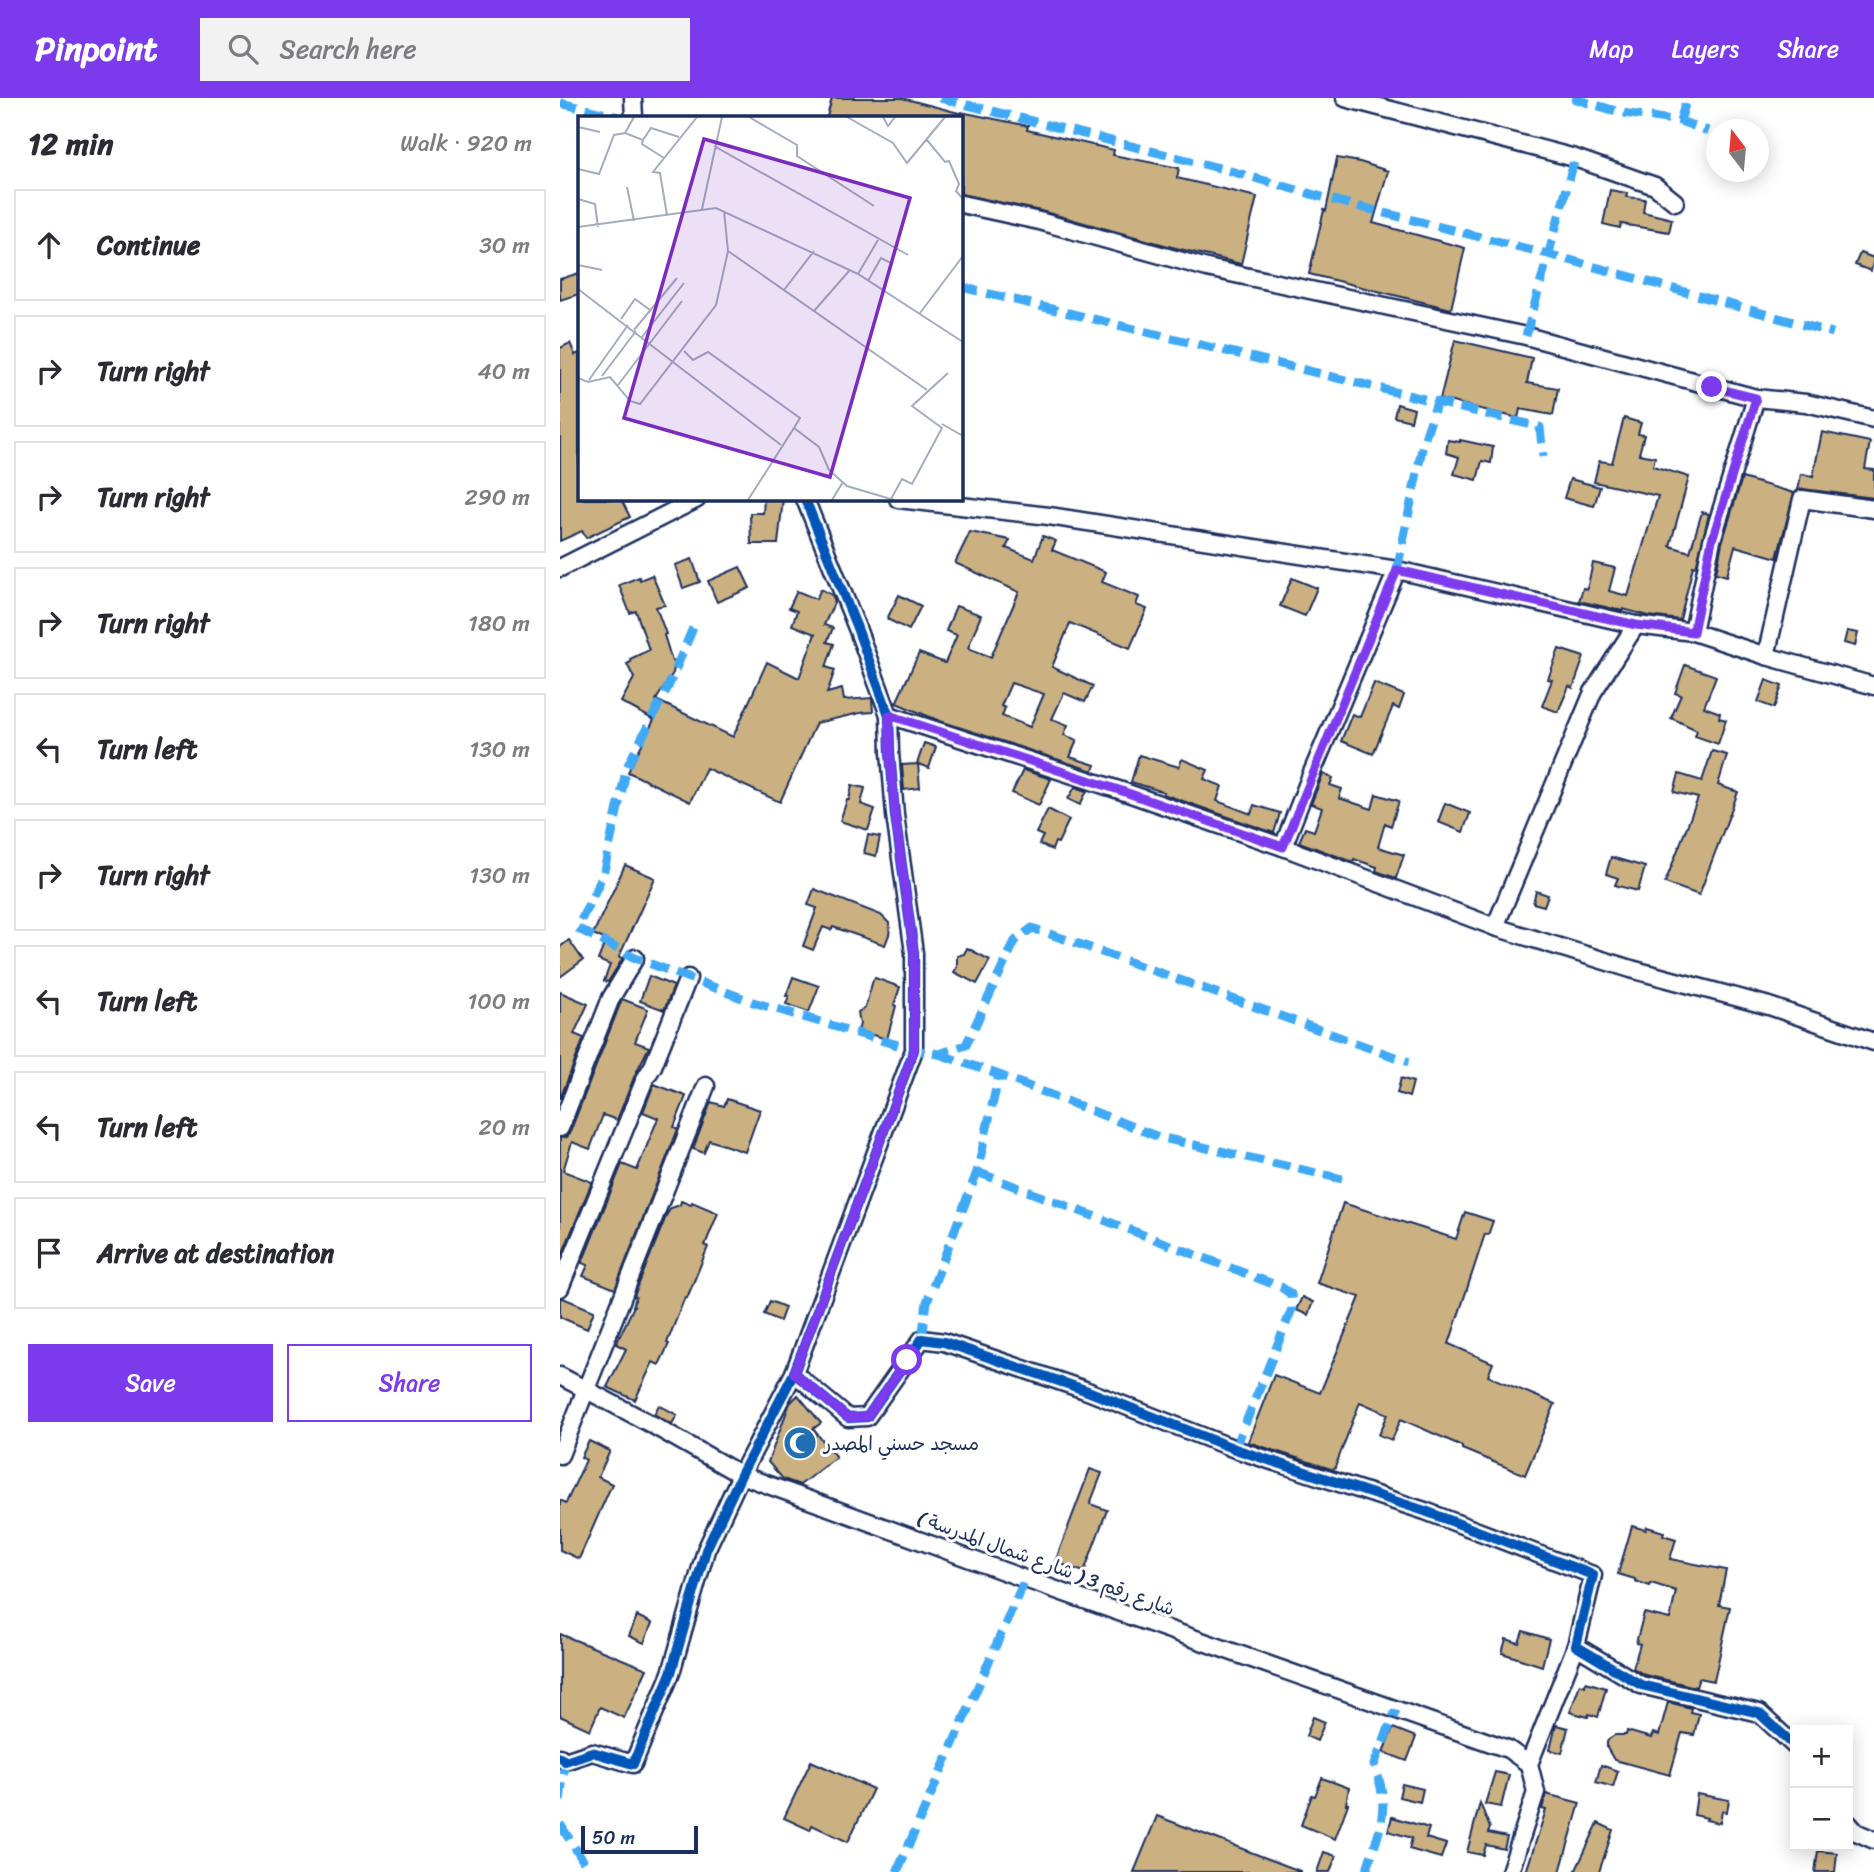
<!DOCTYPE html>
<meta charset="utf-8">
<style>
body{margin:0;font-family:Sriracha,"Playpen Sans Arabic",sans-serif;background:#f2f2f3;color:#2b2b33}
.controls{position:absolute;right:21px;bottom:21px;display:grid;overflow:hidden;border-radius:0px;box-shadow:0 4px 18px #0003}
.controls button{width:63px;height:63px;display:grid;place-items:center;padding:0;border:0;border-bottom:2px solid #e1e1e2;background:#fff;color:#2b2b33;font:35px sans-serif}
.compass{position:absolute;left:1146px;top:21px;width:63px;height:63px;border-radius:50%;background:#fff;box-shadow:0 4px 18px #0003;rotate:344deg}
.scale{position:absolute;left:21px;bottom:18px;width:117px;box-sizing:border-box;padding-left:7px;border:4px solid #1b2f5e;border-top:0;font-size:19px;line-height:24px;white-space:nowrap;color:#1b2f5e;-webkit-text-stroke:5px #fff;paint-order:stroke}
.stop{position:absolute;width:21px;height:21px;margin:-16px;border:5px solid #7c3aed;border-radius:50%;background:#fff}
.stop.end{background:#7c3aed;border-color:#fff;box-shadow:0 2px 7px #0008}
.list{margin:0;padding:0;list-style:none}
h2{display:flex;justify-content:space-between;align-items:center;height:91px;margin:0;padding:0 28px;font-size:30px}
h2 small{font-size:23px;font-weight:400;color:#7c7c81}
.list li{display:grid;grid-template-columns:46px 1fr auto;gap:21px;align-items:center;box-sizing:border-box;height:112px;margin:0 14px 14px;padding:0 14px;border:2px solid #e1e1e2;border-radius:0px}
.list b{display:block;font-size:26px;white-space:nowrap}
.list em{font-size:23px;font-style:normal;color:#7c7c81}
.actions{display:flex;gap:14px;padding:21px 28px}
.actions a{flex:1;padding:16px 0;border:2px solid #7c3aed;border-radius:0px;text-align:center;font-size:24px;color:#7c3aed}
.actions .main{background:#7c3aed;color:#fff}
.icon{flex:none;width:38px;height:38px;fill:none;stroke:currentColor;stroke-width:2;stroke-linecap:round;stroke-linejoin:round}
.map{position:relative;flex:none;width:1314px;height:1774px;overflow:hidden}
header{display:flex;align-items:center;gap:42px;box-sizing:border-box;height:98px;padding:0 35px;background:#7c3aed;color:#fff}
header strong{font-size:33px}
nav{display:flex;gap:38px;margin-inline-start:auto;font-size:24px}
.search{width:490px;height:63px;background:#f2f2f3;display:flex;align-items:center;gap:18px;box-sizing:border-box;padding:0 24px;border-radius:0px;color:#7c7c81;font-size:26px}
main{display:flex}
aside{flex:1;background:#fff}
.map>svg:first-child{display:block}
</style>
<header>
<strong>Pinpoint</strong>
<div class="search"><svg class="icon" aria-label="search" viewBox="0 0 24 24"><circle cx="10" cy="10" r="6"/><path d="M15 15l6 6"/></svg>Search here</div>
<nav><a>Map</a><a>Layers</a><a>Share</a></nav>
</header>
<main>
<aside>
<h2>12 min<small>Walk · 920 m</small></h2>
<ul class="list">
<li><svg class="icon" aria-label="ahead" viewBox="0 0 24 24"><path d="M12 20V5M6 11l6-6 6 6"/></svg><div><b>Continue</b></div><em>30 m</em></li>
<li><svg class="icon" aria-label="right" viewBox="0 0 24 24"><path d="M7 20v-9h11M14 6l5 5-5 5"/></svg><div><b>Turn right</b></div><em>40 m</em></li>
<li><svg class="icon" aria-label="right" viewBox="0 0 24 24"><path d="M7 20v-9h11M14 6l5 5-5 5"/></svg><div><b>Turn right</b></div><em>290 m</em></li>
<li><svg class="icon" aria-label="right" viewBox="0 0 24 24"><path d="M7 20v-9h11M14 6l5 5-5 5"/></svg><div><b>Turn right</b></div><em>180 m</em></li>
<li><svg class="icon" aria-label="left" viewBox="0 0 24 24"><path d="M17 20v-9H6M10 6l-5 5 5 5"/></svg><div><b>Turn left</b></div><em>130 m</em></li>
<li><svg class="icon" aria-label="right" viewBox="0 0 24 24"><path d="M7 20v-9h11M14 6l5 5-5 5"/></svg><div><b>Turn right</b></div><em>130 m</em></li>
<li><svg class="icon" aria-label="left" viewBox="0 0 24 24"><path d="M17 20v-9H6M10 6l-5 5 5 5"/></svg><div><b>Turn left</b></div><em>100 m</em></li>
<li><svg class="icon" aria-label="left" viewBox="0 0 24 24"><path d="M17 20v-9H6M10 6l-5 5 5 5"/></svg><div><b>Turn left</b></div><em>20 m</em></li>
<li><svg class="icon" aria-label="arrive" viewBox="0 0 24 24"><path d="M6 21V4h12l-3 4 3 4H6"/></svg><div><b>Arrive at destination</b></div></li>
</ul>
<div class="actions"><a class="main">Save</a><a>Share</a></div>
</aside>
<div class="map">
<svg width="1314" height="1774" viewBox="0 0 1314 1774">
<rect width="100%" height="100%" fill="#fff"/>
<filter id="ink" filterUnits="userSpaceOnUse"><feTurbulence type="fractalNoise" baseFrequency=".0143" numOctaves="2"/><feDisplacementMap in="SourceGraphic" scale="14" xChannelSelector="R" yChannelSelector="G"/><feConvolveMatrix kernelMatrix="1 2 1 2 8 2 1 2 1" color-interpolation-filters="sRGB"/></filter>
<g filter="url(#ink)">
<g fill="#cbb181" stroke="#1b2f5e" stroke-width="2" fill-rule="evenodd">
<path d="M272 0H342L399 15 398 19H267Z"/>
<path d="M401 14 468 28 467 32 554 52 553 57 619 70 617 80 697 99 681 166 612 149 481 113 401 96Z"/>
<path d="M777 60 800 64 828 73 813 125 905 150 891 211 749 176 764 112 766 113Z"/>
<path d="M1050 92 1067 95 1066 99 1085 101 1083 114 1112 121 1109 134 1061 126 1060 130 1043 126Z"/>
<path d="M1300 155 1314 160 1311 173 1295 167Z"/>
<path d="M19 175V196L0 202V181Z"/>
<path d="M895 242 972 260 967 285 998 290 993 317 960 311 958 320 880 301Z"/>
<path d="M10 245 15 257 19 255V401H61L70 419 26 440 22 433 0 443V250Z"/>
<path d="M837 306 854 311 851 323 834 319Z"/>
<path d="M1064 320 1081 325 1078 336 1084 337 1079 356 1095 359 1093 368 1129 379 1110 448 1130 454 1142 414 1149 416 1136 469 1133 468 1120 522 1089 518 1063 511V513L1019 503 1023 490 1027 491 1033 465 1055 470 1049 493 1068 498 1098 398 1034 384 1039 363 1052 365Z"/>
<path d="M1262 334 1310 344 1305 371 1314 372V400L1243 391 1238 392 1241 376 1253 378Z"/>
<path d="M888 342 900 344V342L933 349 931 365 922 363 917 382 894 376 899 359 886 355Z"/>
<path d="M1182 380 1234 395 1217 460 1175 448 1167 478 1156 475 1162 445Z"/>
<path d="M1010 381 1040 389 1034 408 1004 400Z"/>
<path d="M204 401H223L218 446H191L190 415H203Z"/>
<path d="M410 434 450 442 446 450 474 461 483 438 496 443 492 452 546 474 542 484 579 499 576 507 587 511 570 550 510 525 492 569 533 588 525 604 504 595 492 621 508 627 504 637 517 642 510 659 535 667 533 673 380 623 336 605 359 555 385 565 397 537 386 533 396 508 421 517 408 550 431 559 459 494 395 465ZM451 585 484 596 470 629 442 618 445 610 441 608Z"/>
<path d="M132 461 140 484 123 490 115 467Z"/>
<path d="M180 469 190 490 157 504 148 483Z"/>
<path d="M92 477 105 507 96 509 106 536 104 537 112 563 115 564 113 575 96 602 173 639 207 564 239 580 255 536 232 527 237 513 229 510 237 493 256 501 261 491 272 497 275 503 264 527 273 530 267 544 274 546 266 569 275 572 267 595 282 591 284 602 312 600 313 614 300 615 256 625 220 704 146 670 130 704 68 674 94 622 61 604 74 580 67 566 71 564 70 561 89 552 76 513 70 515 59 487 79 479 80 482Z"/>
<path d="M732 480 757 490 745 518 720 508Z"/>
<path d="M339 497 361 508 349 532 327 521Z"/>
<path d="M1287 533 1298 535 1295 548 1284 545Z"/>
<path d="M999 551 1024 559 1013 590 1009 588 998 614 982 608 992 582 988 581Z"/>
<path d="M1125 567 1156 578 1144 609 1160 615 1159 620 1166 622 1158 646 1135 638 1137 632 1111 620 1121 597 1115 595Z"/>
<path d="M1206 582 1222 588 1214 610 1198 604Z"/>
<path d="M814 585 844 597 839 611 833 608 813 656 781 643 792 616 800 619Z"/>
<path d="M364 645 376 649 369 670 358 666 360 690 344 692 342 667 357 666Z"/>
<path d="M1152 653 1167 657 1158 687 1178 694 1139 797 1105 785 1138 700 1114 694 1119 676 1142 683Z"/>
<path d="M579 657 619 669 622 661 648 672 644 681 662 688 657 703 691 716 694 707 720 715 714 735 603 696 604 694 571 684Z"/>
<path d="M463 672 491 681 479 707 452 695Z"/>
<path d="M763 676 773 680 770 687 782 691 779 700 812 711 816 696 839 703 831 728 825 725 818 749 844 757 836 780 816 773 817 769 794 761 793 764 739 744 745 730 754 733 762 710 751 706Z"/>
<path d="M292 687 305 690 301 706 315 711 308 732 280 723 287 702H289Z"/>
<path d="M515 689 527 693 520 707 508 701Z"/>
<path d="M885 705 910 715 903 734 878 724Z"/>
<path d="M488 711 509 722 498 745 495 744 492 752 479 746 483 738 476 735Z"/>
<path d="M308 737 320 739 316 758 304 755Z"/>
<path d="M1051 759 1085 769 1078 793 1055 787 1058 780 1046 776Z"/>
<path d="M65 767 95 780 59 859 63 860 48 884 44 883 50 867 38 862 46 842 33 836Z"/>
<path d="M254 791 321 817 329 825 330 834 325 847 273 829 271 832 263 829 253 852 243 848 257 810 248 807Z"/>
<path d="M976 793 988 797 984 808 973 805Z"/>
<path d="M9 842 23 862 0 879V849Z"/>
<path d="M407 850 430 862 417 886 394 874 397 869V858L404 856Z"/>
<path d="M89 878 114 888 104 912 80 903Z"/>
<path d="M233 879 259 888 249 914 226 906 229 898H226Z"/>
<path d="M315 880 340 889 334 907 336 908 327 941 298 933 300 926 298 914 305 910 313 882Z"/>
<path d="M0 894 28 906 14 936 24 940 0 1001Z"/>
<path d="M62 901 88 911 75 944 89 949 75 977 57 1022 43 1017 30 1051 12 1044 3 1073 32 1084 2 1157 0 1156V1040L6 1039 10 1034Z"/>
<path d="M841 980 853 984 849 999 837 995Z"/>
<path d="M94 986 126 998 114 1029 118 1031 55 1191 23 1178 28 1167 22 1165 62 1066 77 1072 98 1020 83 1014Z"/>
<path d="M167 1001 200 1012 185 1054 149 1042 144 1055 133 1051 151 1004 164 1008Z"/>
<path d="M121 1103 131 1107 132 1104 158 1115 145 1147 148 1149 127 1200 125 1199 107 1245 109 1246 99 1267 93 1264 75 1302 47 1289 66 1251 56 1246 74 1208H73L76 1199 74 1198 107 1116 111 1110 120 1107Z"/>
<path d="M783 1105 896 1141 905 1114 933 1123 928 1137 925 1136 889 1246 933 1265 928 1278 995 1306 965 1377 902 1351V1348L841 1321 832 1342 819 1337 828 1316 800 1304 774 1372 688 1344 714 1277 760 1295 800 1199 757 1185Z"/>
<path d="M742 1199 753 1204 748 1217 736 1212Z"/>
<path d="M0 1200H3L34 1213 27 1231 0 1219Z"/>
<path d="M210 1203 225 1209 220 1223 204 1216Z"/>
<path d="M238 1297 261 1325 253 1331 276 1359 240 1387 223 1381 208 1364 230 1305Z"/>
<path d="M99 1307 117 1317 112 1326 94 1316Z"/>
<path d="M29 1343 50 1353 38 1379 52 1386 19 1461 0 1452V1402L6 1405 26 1362 21 1359Z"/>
<path d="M530 1371 542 1375 530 1406 547 1412 524 1474 495 1464Z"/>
<path d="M1072 1428 1086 1432 1087 1429 1104 1434 1103 1437 1116 1441 1110 1461 1166 1472 1159 1507 1170 1509 1154 1583 1139 1580 1136 1589 1085 1577 1073 1570 1080 1546 1076 1545 1084 1515 1110 1521 1116 1493 1091 1485 1090 1488 1075 1483V1481L1058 1476Z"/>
<path d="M77 1518 92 1525 84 1545 69 1538Z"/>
<path d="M963 1533 989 1541 982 1568 942 1555 946 1541 959 1545Z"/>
<path d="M0 1536 87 1571 64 1620 40 1609 30 1632 0 1618Z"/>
<path d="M1026 1584 1046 1590 1038 1619 1029 1616 1028 1619 1010 1614 1020 1586 1025 1588Z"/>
<path d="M1108 1604 1131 1610 1130 1614 1139 1616 1134 1637 1122 1635 1110 1677 1054 1662 1047 1650V1644L1050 1640 1055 1637H1066L1067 1633 1091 1640 1093 1635 1099 1637Z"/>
<path d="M753 1619 765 1624 757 1643 746 1638Z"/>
<path d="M996 1627 1008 1630 1002 1655 990 1652Z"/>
<path d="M833 1630 856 1639 847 1663 823 1654Z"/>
<path d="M251 1663 313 1691 288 1744 252 1727 250 1732 224 1720Z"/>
<path d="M1041 1667 1058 1673 1053 1689 1036 1684Z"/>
<path d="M935 1674 949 1677 941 1709 925 1706Z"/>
<path d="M762 1680 789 1690 786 1706H788L775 1741 741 1727 752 1697 755 1698Z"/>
<path d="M842 1686 863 1691 860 1704 839 1699Z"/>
<path d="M986 1696 1020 1705 1000 1774H966L986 1712 982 1711Z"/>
<path d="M1137 1696 1169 1702 1167 1714 1162 1713 1160 1725 1146 1722 1147 1720 1134 1717Z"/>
<path d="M920 1705 930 1730 928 1735 947 1739 944 1751 926 1747 923 1757 907 1754Z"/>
<path d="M597 1718 740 1773V1774H574Z"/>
<path d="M832 1719 869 1730 866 1740 886 1746 881 1760 849 1751 852 1740 828 1733Z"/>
<path d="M1038 1725 1053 1732 1039 1774H1015Z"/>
<path d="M1258 1753 1277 1755 1275 1774H1255Z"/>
<path d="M764 1754 776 1758 770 1774H757Z"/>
</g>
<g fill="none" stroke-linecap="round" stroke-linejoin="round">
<defs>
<g id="minor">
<path d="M73 0 74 19"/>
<path d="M785 0 1015 60 1095 88 1115 104"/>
<path d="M401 106 479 123 647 170 966 238 1196 300 1246 305 1314 321"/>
<path d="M338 401 489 418 837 472 1076 527 1133 534 1206 558 1314 588"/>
<path d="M0 470 137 401"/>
<path d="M1133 534 1152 442 1196 300"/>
<path d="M1206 558 1242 401 1314 411"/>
<path d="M329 617 559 692 723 749 935 829 1071 871 1209 908 1314 944"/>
<path d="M723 749 751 677 837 472"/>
<path d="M935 829 1033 594 1076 527"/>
<path d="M0 1030 51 900 75 860"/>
<path d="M0 1190 85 981 93 968 128 880"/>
<path d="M234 1275 288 1320 307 1319 362 1241 384 1244 525 1292 675 1351 865 1413 1033 1477 1016 1548 1081 1587 1199 1615 1235 1648"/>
<path d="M0 1278 93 1327 181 1377 465 1481 948 1651 969 1666"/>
<path d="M0 1357 146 988"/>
<path d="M0 1659 5 1663 32 1654 73 1666 111 1575 146 1452 181 1377 234 1275 354 952V855L335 717 330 654 329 617 297 530 245 401"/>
<path d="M1288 1725 1296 1734 1314 1742"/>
<path d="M950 1774 976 1694 969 1666 1016 1548"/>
</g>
</defs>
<use href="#minor" stroke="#1b2f5e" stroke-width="21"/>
<use href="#minor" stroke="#fff" stroke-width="16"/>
<g stroke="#3fa9f5" stroke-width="9" stroke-dasharray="18 9" stroke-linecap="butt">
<path d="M380 0 663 71 769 101 988 156 1273 235"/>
<path d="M1012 0 1063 15 1120 23 1148 33"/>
<path d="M0 5 59 19"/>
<path d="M1120 23 1127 0"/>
<path d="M401 189 980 329 983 359"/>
<path d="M966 238 1015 60"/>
<path d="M837 472 863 346 877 304"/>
<path d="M133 530 108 589 67 669 43 777 17 830 75 860 193 904 354 952 379 956 406 947 455 843 472 830 522 847 849 964"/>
<path d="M379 956 439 977 599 1039 783 1081"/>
<path d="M417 1074 721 1189 731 1196 732 1211 675 1351"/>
<path d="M362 1241 367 1204 417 1074 439 977"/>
<path d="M0 1703 5 1663"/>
<path d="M0 1726 30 1774"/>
<path d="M337 1774 465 1481"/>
<path d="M806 1774C819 1732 832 1711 814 1667L836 1612"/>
</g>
<defs>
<g id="cycleway">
<path d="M234 1275 288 1320 307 1319 362 1241 384 1244 525 1292 675 1351 865 1413 1033 1477 1016 1548 1081 1587 1199 1615 1235 1648"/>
<path d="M0 1659 5 1663 32 1654 73 1666 111 1575 146 1452 181 1377 234 1275 354 952V855L335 717 330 654 329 617 297 530 245 401"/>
</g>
</defs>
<use href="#cycleway" stroke="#fff" stroke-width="15"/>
<use href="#cycleway" stroke="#0057b8" stroke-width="10"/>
</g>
</g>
<g fill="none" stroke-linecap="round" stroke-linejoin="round" filter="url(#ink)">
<path stroke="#7c3aed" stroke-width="9" d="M347 1262 307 1319 288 1320 234 1275 354 952V855L335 717 330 654 329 617 559 692 723 749 837 472 1076 527 1133 534 1152 442 1196 300 1152 289"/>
</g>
<defs>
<symbol id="mosque-disc" viewBox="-11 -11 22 22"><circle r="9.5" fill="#1f6fb2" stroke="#fff"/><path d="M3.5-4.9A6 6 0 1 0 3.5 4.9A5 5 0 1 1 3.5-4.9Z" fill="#fff"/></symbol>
</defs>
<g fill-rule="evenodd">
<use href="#mosque-disc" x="221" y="1326" width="38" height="38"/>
</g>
<g text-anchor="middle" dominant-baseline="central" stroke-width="6" stroke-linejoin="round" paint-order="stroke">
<g font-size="19" fill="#1b2f5e" stroke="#fff" text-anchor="start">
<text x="264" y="1345">مسجد حسني المصدر</text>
</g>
<g font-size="19" fill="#1b2f5e" stroke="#fff">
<text transform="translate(486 1465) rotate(20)">شارع رقم 3 ( شارع شمال المدرسة )</text>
</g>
</g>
<g transform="translate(18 18)">
<rect width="385" height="385" fill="#fff"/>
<path fill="none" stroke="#a4acbf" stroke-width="2" d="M171 1 219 29V40L296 90M269 1 315 27 329 47 367 1M305 1 310 10 317 1M0 11 22 16M47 17 65 24 64 28 86 42M65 24 73 12 101 21M349 24 367 46 371 45 381 68 378 75 385 83M136 30 330 139M0 53 21 58 36 19 47 17 56 1M49 71 56 105M0 83 17 88 20 111M124 93 144 1M89 99 82 57 75 56 119 1M0 111 138 92 280 158 385 226M150 135 349 274M0 149 24 154M280 158 300 124M290 165 303 142 315 148M0 173 203 329M206 174 236 135M236 195 271 155M342 197 385 140M43 203 57 183 72 194M56 214 99 162M64 221 106 167M106 235 115 244 130 236 222 302 216 312 241 331 251 354 269 370 316 384M24 260 58 215M0 262 10 266 32 261 52 285 62 288 138 189 150 135 146 95M11 264 50 209M40 269 104 185M364 308 385 320M313 383 324 363 334 368 364 312 334 290 370 257M170 384 216 312M254 384 265 366"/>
<path fill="#7b2cbf" fill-opacity="0.15" stroke="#7b2cbf" stroke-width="3.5" d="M126 23 332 82 252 361 46 302Z"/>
<rect width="385" height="385" fill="none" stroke="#1b2f5e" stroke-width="3.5"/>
</g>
</svg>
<div class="controls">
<button>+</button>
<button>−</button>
</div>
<svg class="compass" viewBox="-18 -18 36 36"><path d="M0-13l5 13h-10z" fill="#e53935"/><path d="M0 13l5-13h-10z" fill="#7c7c81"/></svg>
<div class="scale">50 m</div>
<div class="stop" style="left:347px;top:1262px"></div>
<div class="stop end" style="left:1152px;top:289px"></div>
</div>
</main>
